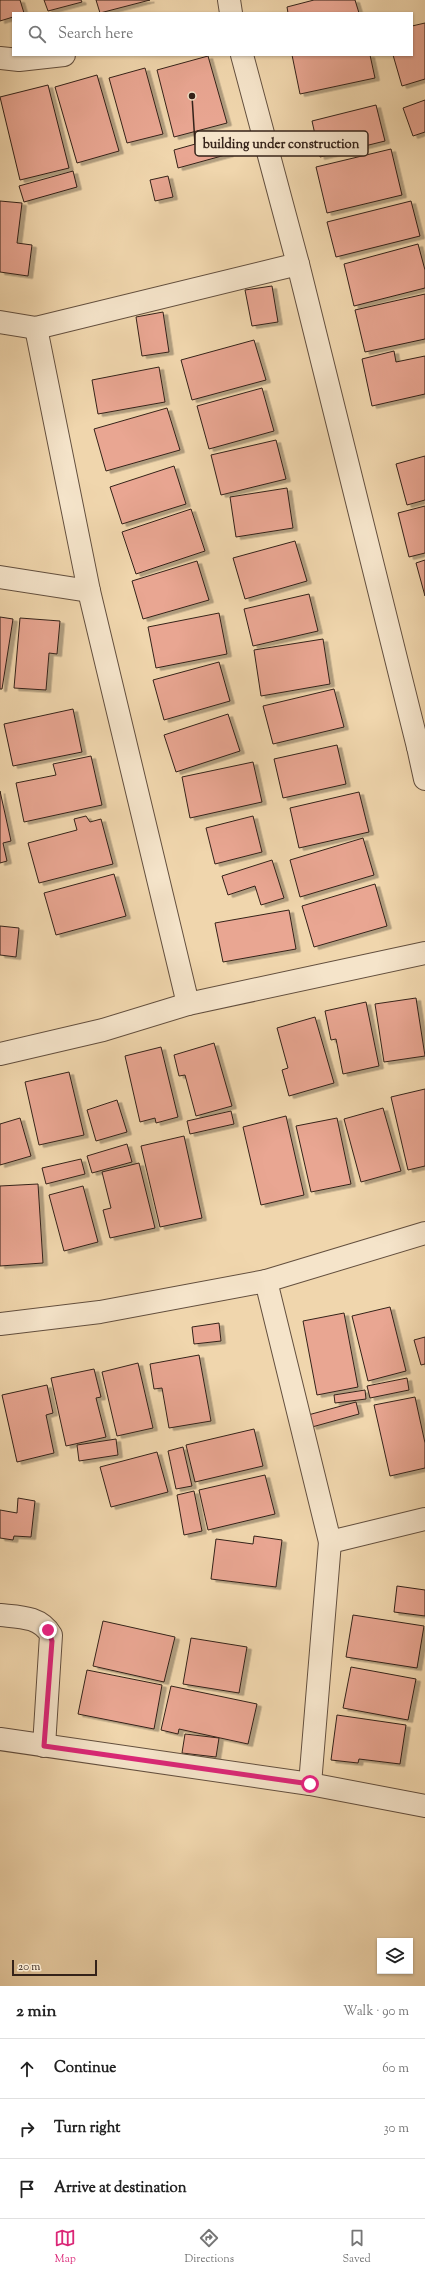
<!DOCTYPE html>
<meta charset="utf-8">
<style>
body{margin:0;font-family:"Sorts Mill Goudy",serif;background:#f6f6f6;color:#222}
.controls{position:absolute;right:12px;bottom:12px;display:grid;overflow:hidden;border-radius:0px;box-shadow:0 1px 3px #0004}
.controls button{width:36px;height:36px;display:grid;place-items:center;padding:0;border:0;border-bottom:1px solid #e0e0e0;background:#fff;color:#222;font:20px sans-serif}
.scale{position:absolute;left:12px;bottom:10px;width:85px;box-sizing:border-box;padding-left:4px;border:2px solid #342219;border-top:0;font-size:11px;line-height:14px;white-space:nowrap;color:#342219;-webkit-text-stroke:3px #f5e4ca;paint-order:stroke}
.stop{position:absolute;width:12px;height:12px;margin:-9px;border:3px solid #db2777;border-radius:50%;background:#fff}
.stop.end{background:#db2777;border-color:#fff;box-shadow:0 1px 4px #0008}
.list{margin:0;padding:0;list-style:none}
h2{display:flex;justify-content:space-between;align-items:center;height:52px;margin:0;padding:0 16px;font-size:17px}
h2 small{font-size:13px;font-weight:400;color:#767676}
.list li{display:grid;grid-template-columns:26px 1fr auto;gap:12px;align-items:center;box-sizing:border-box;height:60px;padding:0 16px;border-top:1px solid #e0e0e0}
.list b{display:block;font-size:15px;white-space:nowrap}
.list em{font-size:13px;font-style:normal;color:#767676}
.icon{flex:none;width:22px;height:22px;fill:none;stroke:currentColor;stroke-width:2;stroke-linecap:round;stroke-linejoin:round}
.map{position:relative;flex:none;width:425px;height:1986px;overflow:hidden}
.search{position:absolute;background:#fff;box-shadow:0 1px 3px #0004;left:12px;right:12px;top:12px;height:44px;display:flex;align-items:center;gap:10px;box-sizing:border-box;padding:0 14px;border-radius:0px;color:#767676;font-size:15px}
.sheet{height:232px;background:#fff}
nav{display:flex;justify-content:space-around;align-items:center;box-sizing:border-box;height:56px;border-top:1px solid #e0e0e0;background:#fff;font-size:11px;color:#767676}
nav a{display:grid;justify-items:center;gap:2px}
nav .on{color:#db2777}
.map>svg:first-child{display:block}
</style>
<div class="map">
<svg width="425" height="1986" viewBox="0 0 425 1986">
<defs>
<filter id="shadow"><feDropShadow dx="4.5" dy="2.5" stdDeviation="0" flood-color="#0004"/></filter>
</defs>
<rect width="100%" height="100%" fill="#f0d6ad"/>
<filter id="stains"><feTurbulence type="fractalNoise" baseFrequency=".005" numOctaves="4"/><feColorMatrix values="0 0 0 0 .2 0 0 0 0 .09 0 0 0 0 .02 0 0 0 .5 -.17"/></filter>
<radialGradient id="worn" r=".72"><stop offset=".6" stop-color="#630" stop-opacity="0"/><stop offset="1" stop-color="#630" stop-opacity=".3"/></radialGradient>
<g fill="#e9a692" stroke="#342219" filter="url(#shadow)">
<path d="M0 0H20L24 13H13V17L0 21Z"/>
<path d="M44 0H81L82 2 48 11Z"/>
<path d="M96 0H150L100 13Z"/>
<path d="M314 0H355L359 13H288L287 7Z"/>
<path d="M425 23V79L402 86 393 55H412V26Z"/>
<path d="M292 55H370L375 78 300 94Z"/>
<path d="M208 56 227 123 174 137 157 70Z"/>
<path d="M145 68 163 134 127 143 109 78Z"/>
<path d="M97 75 119 151 77 163 55 87Z"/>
<path d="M48 85 69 168 20 180 0 97Z"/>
<path d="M425 100V132L413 136 403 108Z"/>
<path d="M376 105 385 141 320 157 312 121Z"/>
<path d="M224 136 229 154 178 168 174 150Z"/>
<path d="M391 149 402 195 327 213 316 167Z"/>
<path d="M73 171 77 187 24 202 19 186Z"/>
<path d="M168 176 173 197 155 201 150 180Z"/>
<path d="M0 201 22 203 17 243 32 245 28 276 0 272Z"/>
<path d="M411 201 420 236 336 257 327 222Z"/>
<path d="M418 244 425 270V288L354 306 344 264Z"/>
<path d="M272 286 278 322 252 326 245 290Z"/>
<path d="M425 294V339L365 352 355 310Z"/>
<path d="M163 312 169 352 142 356 136 317Z"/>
<path d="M254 340 266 380 192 400 181 360Z"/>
<path d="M394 351 396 362 425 356V394L372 406 362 359Z"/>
<path d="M159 367 165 402 98 414 92 380Z"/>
<path d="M262 388 274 431 209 449 197 406Z"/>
<path d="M167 408 180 450 106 471 94 429Z"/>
<path d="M276 440 286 479 221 495 211 455Z"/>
<path d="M425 456V500L407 505 396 464Z"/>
<path d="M174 466 186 504 122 524 110 487Z"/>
<path d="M287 488 293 528 236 537 230 497Z"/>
<path d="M425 506V553L409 557 398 513Z"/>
<path d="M191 509 205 551 136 574 122 532Z"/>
<path d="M295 541 307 581 245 599 233 558Z"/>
<path d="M425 560V596L416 563Z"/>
<path d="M197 561 209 600 143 619 132 581Z"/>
<path d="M309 594 318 631 253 646 244 609Z"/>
<path d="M219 613 227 654 156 668 148 627Z"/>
<path d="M0 617 13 619 2 689H0Z"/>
<path d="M20 618 60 621 57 654 49 653 46 690 14 688Z"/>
<path d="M323 639 330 684 261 696 254 650Z"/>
<path d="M219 662 230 701 164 720 153 680Z"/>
<path d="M334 689 344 727 273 744 263 706Z"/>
<path d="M73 709 82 752 13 766 4 724Z"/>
<path d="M228 714 240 751 176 772 164 735Z"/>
<path d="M337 745 346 784 283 798 274 759Z"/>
<path d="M91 756 102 805 24 822 16 783 56 775 53 764Z"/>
<path d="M253 762 262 802 190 818 182 777Z"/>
<path d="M0 791 11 841 3 843 7 861 0 863Z"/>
<path d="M359 792 369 832 299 848 290 808Z"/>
<path d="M86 816 90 822 101 819 113 864 39 883 28 843 77 830 74 819Z"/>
<path d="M253 816 262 852 215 864 206 828Z"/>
<path d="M363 838 374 875 300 897 290 860Z"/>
<path d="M272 860 284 898 261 905 255 886 228 895 222 876Z"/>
<path d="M114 874 126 916 56 935 44 893Z"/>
<path d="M375 884 387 926 314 947 302 906Z"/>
<path d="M289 910 296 949 223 962 215 923Z"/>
<path d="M0 926 19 928 16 957 0 955Z"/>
<path d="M416 998 425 1056 384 1062 375 1004Z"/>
<path d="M366 1002 379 1066 343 1074 336 1039 331 1040 325 1011Z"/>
<path d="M315 1017 334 1083 289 1096 282 1070 288 1068 277 1028Z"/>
<path d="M214 1043 232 1106 196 1116 185 1075 179 1076 174 1055Z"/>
<path d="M161 1047 178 1117 156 1123 155 1118 140 1122 125 1056Z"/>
<path d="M69 1072 84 1135 39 1145 25 1082Z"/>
<path d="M425 1089V1166L408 1170 391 1097Z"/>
<path d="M117 1100 127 1132 96 1141 87 1110Z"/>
<path d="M383 1108 401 1171 361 1182 344 1119Z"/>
<path d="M231 1111 234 1124 190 1134 187 1121Z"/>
<path d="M286 1116 304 1195 261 1205 243 1127Z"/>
<path d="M20 1118 31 1156 0 1165V1124Z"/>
<path d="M337 1118 351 1184 311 1192 296 1126Z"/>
<path d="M184 1136 202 1218 160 1227 141 1146Z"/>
<path d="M127 1144 132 1162 92 1173 87 1156Z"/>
<path d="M81 1159 85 1174 46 1184 42 1168Z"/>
<path d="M139 1163 155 1228 110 1238 103 1210 111 1208 102 1172Z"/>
<path d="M38 1184 43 1263 0 1266V1186Z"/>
<path d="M83 1186 98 1242 64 1251 49 1195Z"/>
<path d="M390 1307 406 1371 368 1381 352 1316Z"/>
<path d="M344 1313 358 1387 317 1395 303 1321Z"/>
<path d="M219 1323 221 1341 194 1344 192 1327Z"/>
<path d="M425 1337V1364L421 1365 414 1340Z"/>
<path d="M199 1355 211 1421 169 1428 162 1388 154 1389 150 1364Z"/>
<path d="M138 1363 153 1428 117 1436 102 1372Z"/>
<path d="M94 1369 101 1397 96 1398 106 1437 66 1446 51 1378Z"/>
<path d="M407 1378 409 1390 370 1398 367 1386Z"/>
<path d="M47 1385 53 1413 46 1415 54 1453 17 1462 2 1395Z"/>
<path d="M365 1390 366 1399 335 1403 334 1395Z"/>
<path d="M415 1397 425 1443V1468L390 1476 374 1405Z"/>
<path d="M356 1402 359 1414 312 1427 308 1415Z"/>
<path d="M254 1429 263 1466 195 1482 186 1445Z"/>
<path d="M116 1439 118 1455 79 1461 77 1445Z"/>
<path d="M183 1447 192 1486 176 1489 168 1451Z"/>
<path d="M157 1452 168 1492 111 1507 100 1467Z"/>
<path d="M265 1475 275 1514 208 1530 199 1490Z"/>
<path d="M194 1491 202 1531 184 1535 177 1495Z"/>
<path d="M18 1498 35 1501 31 1537 14 1536 13 1540 0 1538V1510L17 1513Z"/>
<path d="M254 1536 282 1540 276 1587 211 1579 216 1539 253 1544Z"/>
<path d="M397 1586 425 1590V1616L394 1612Z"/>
<path d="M353 1615 424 1626 417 1668 346 1657Z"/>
<path d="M103 1621 175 1637 164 1682 93 1666Z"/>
<path d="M191 1638 247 1647 239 1693 183 1684Z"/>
<path d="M351 1667 416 1679 408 1720 343 1708Z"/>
<path d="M87 1670 162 1685 154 1729 78 1714Z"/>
<path d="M171 1686 257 1704 248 1744 179 1729 178 1734 161 1730Z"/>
<path d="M337 1715 406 1725 400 1764 359 1759 358 1763 331 1760Z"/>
<path d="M185 1734 219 1738 216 1757 182 1753Z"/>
</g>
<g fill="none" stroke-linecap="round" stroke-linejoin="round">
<defs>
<g id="street">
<path d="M229 0 231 13"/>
<path d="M0 58 19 60 64 55"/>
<path d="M298 264 418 747 425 746"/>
<path d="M0 322 36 328 298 264 242 55"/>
<path d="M36 328 89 591 188 1004 425 953"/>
<path d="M0 577 89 591"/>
<path d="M418 747 425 779"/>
<path d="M0 1054 103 1030 188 1004"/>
<path d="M266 1281 330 1542 425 1519"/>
<path d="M0 1324 100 1312 266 1281 425 1233"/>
<path d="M0 1615C19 1617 40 1616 51 1635L44 1746"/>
<path d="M0 1739 310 1784 425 1806"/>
<path d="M310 1784 330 1542"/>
</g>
</defs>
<use href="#street" stroke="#634f3e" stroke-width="24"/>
<use href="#street" stroke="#f5e4ca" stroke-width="22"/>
</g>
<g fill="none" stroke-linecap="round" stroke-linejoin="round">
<path stroke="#db2777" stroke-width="5" d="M48 1630 52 1641 44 1746 310 1784"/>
</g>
<path fill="none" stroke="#342219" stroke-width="1.5" d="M192 96L195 144"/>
<circle fill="#342219" stroke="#f5e4ca" stroke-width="1.5" cx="192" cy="96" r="4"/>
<rect fill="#f5e4ca" stroke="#342219" stroke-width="1.5" x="195" y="131" width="173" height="25" rx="4"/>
<g font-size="13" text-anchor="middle" font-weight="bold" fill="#342219">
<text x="281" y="148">building under construction</text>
</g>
<rect width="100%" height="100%" filter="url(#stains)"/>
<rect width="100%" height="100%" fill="url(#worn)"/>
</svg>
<div class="controls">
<button><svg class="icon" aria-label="layers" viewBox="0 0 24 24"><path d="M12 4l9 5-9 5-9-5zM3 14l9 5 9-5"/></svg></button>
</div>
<div class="scale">20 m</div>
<div class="stop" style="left:310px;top:1784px"></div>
<div class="stop end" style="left:48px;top:1630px"></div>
<div class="search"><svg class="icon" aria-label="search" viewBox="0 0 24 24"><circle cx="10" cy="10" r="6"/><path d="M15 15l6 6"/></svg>Search here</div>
</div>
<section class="sheet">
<h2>2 min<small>Walk · 90 m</small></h2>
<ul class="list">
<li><svg class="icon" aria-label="ahead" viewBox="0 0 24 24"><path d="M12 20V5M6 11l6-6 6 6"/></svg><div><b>Continue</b></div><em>60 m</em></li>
<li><svg class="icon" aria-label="right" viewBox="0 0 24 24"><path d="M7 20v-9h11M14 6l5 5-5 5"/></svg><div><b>Turn right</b></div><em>30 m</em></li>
<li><svg class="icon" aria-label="arrive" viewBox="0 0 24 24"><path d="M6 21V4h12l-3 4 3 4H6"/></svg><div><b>Arrive at destination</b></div></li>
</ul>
</section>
<nav>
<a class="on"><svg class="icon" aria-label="map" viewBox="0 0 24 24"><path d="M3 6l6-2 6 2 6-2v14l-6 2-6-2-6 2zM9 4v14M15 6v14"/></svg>Map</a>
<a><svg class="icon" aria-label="directions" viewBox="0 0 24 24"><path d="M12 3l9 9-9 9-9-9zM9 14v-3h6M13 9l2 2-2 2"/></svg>Directions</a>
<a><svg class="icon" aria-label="saved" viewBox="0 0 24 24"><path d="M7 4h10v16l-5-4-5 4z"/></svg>Saved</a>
</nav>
